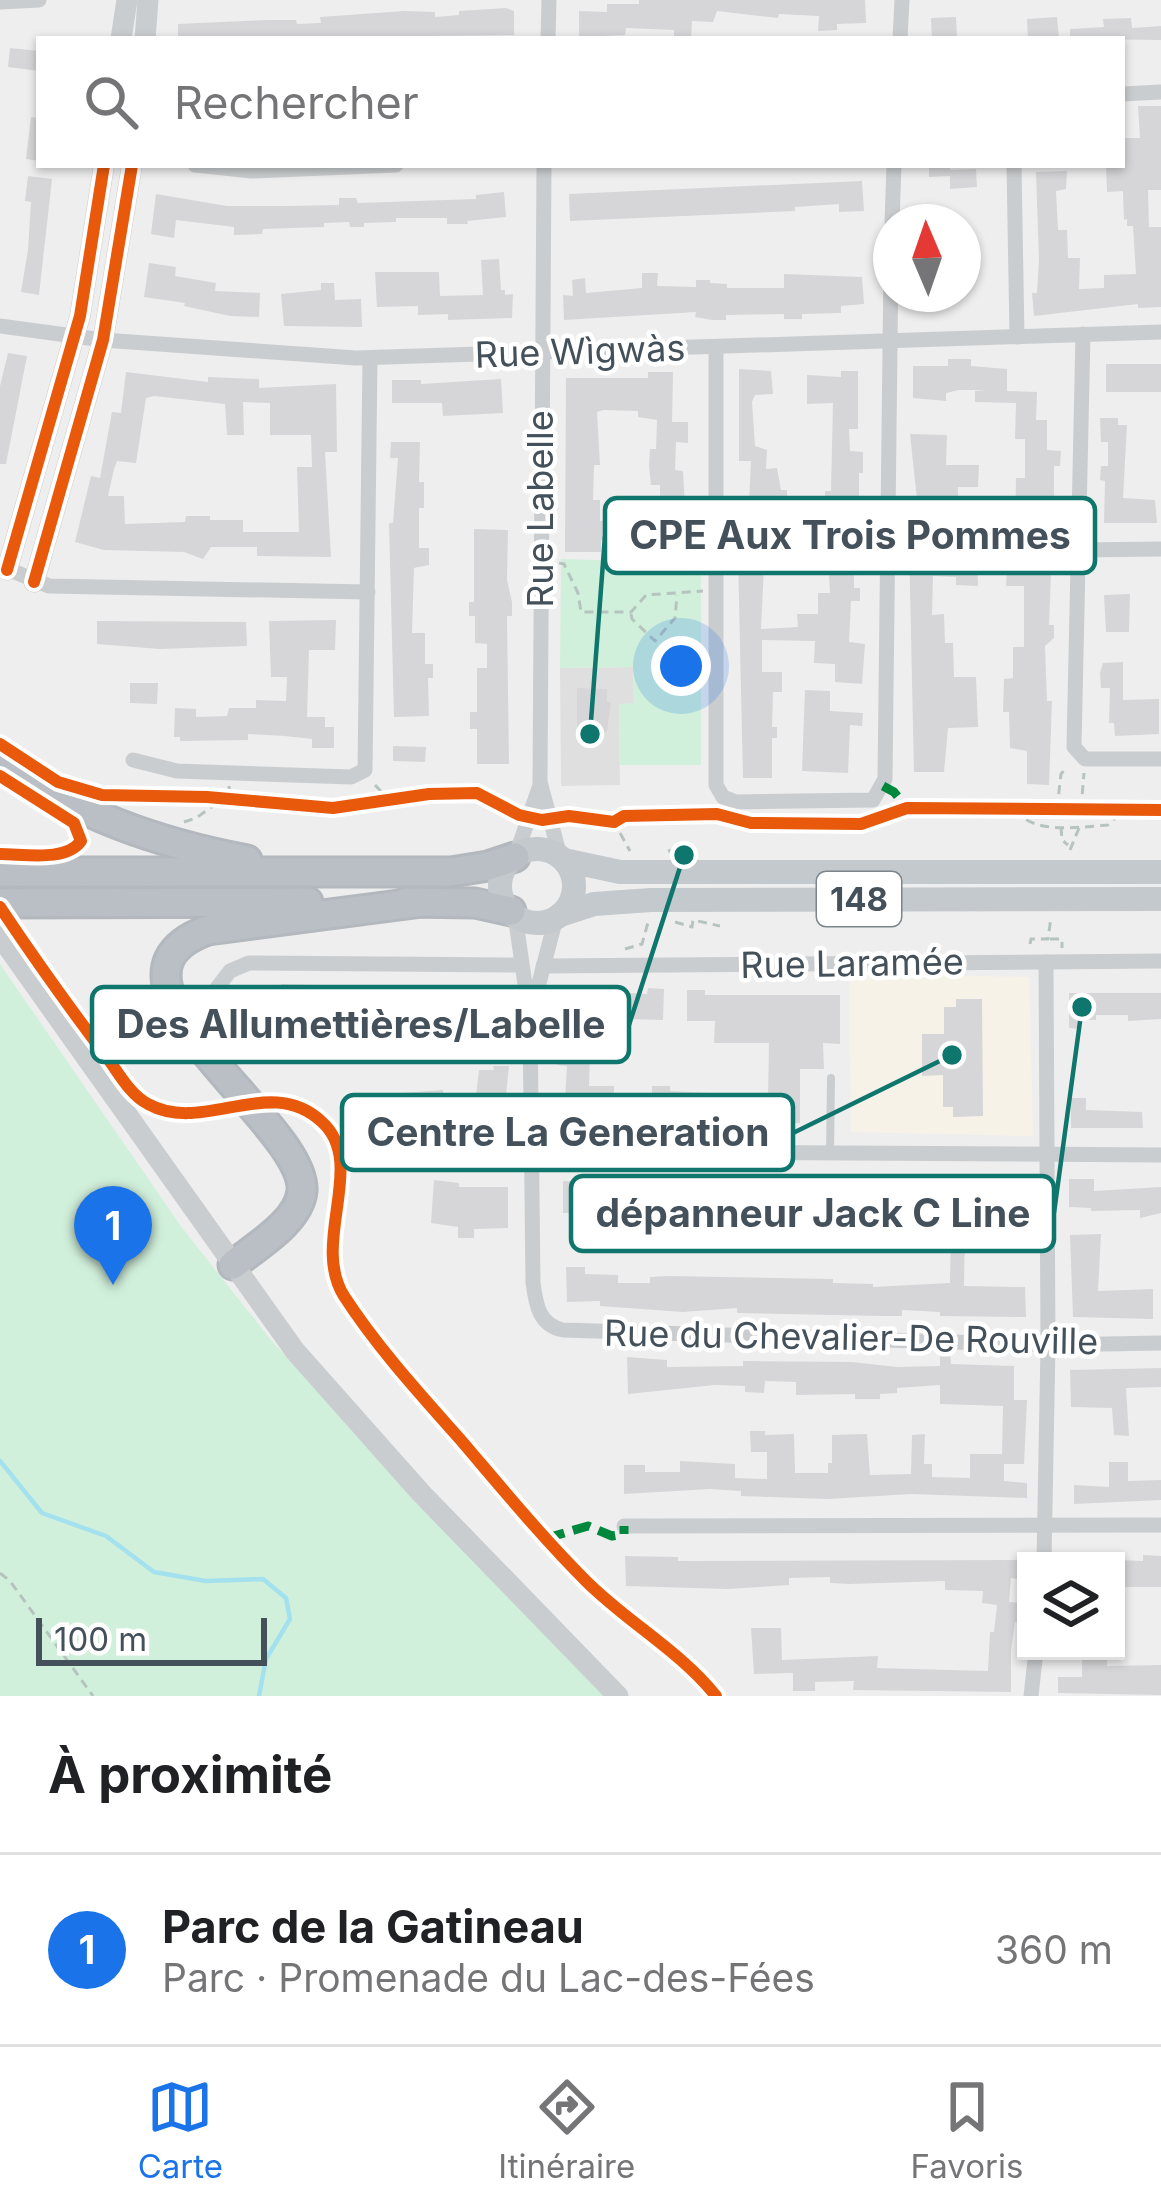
<!DOCTYPE html>
<html lang="fr">
<meta charset="utf-8">
<style>
body{margin:0;font-family:Inter,sans-serif;background:#f6f6f6;color:#202124}
.controls{position:absolute;right:36px;bottom:36px;display:grid;overflow:hidden;border-radius:0px;box-shadow:0 3px 9px #0004}
.controls button{width:108px;height:108px;display:grid;place-items:center;padding:0;border:0;border-bottom:3px solid #e0e0e0;background:#fff;color:#202124;font:60px sans-serif}
.compass{position:absolute;left:873px;top:204px;width:108px;height:108px;border-radius:50%;background:#fff;box-shadow:0 3px 9px #0004;rotate:358deg}
.scale{position:absolute;left:36px;bottom:30px;width:231px;box-sizing:border-box;padding-left:12px;border:6px solid #44515b;border-top:0;font-size:33px;line-height:42px;white-space:nowrap;color:#44515b;-webkit-text-stroke:9px #fff;paint-order:stroke}
.you{position:absolute;left:681px;top:666px;width:42px;height:42px;margin:-30px;border:9px solid #fff;border-radius:50%;background:#1a73e8;box-shadow:0 0 0 18px #1a73e833}
.badge{display:grid;place-items:center;width:78px;height:78px;border-radius:50%;background:#1a73e8;color:#fff;font-size:39px;font-weight:700}
.pin{position:absolute;translate:-50% -99px;filter:drop-shadow(0 3px 6px #0008)}
.pin::after{content:'';position:absolute;top:63px;width:42px;height:36px;background:inherit;clip-path:polygon(0 0,100% 0,50% 100%)}
.list{margin:0;padding:0;list-style:none}
h2{display:flex;justify-content:space-between;align-items:center;height:156px;margin:0;padding:0 48px;font-size:51px}
h2 small{font-size:39px;font-weight:400;color:#757577}
.list li{display:grid;grid-template-columns:78px 1fr auto;gap:36px;align-items:center;box-sizing:border-box;height:192px;padding:0 48px;border-top:3px solid #e0e0e0}
.list b{display:block;font-size:45px;white-space:nowrap}
.list p{margin:0;font-size:39px;white-space:nowrap;color:#757577}
.list em{font-size:39px;font-style:normal;color:#757577}
.icon{flex:none;width:66px;height:66px;fill:none;stroke:currentColor;stroke-width:2;stroke-linecap:round;stroke-linejoin:round}
.map{position:relative;flex:none;width:1161px;height:1696px;overflow:hidden}
.search{position:absolute;background:#fff;box-shadow:0 3px 9px #0004;left:36px;right:36px;top:36px;height:132px;display:flex;align-items:center;gap:30px;box-sizing:border-box;padding:0 42px;border-radius:0px;color:#757577;font-size:45px}
.sheet{height:348px;background:#fff}
nav{display:flex;justify-content:space-around;align-items:center;box-sizing:border-box;height:168px;border-top:3px solid #e0e0e0;background:#fff;font-size:33px;color:#757577}
nav a{display:grid;justify-items:center;gap:6px}
nav .on{color:#1a73e8}
.map>svg:first-child{display:block}
</style>
<div class="map">
<svg width="1161" height="1696" viewBox="0 0 1161 1696">
<rect width="100%" height="100%" fill="#efeeee"/>
<path fill="#f6f2e8" d="M849 974 1029 977 1033 1136 851 1132Z"/>
<path fill="#e0dfe0" d="M633 667 634 704H619L620 785 561 786 560 668Z"/>
<g fill="#d1f0db">
<path d="M561 559 701 563V765H620L619 704 634 703 633 667 560 668Z"/>
<path d="M0 964 183 1229 271 1340 606 1696H0Z"/>
</g>
<g fill="none" stroke-linecap="round" stroke-linejoin="round">
<path stroke="#a3e1ef" stroke-width="4.5" d="M0 1461 42 1513 106 1536 154 1572 206 1581 263 1579 286 1598 290 1619 266 1659 259 1696"/>
</g>
<g fill="#d6d6d8" fill-rule="evenodd">
<path d="M639 0H865L866 23 837 24V30L818 31 819 16 779 14 778 18 717 11 713 22 692 21 691 39H674V30L626 28 625 35 579 37V11L607 12V4H639Z"/>
<path d="M506 8 514 11V35L178 39V24L267 20H296L297 24 321 23 320 17 404 11 435 12V17L459 15V11Z"/>
<path d="M956 17 957 39H932L931 18Z"/>
<path d="M1057 17 1059 39H1028L1027 19Z"/>
<path d="M1131 18 1132 28 1161 26V40L1070 39V29L1104 27 1103 19Z"/>
<path d="M10 48 39 51V71L8 67Z"/>
<path d="M1138 106H1161V190H1148L1149 227H1161V307L1138 308V304L1034 316 1032 293H1037L1039 260 1036 172 1067 171 1066 189 1056 191 1058 230H1067L1068 258H1080L1079 289 1104 288V275L1136 274 1133 226H1127V219L1124 220 1123 191 1107 192 1106 165H1122V138H1140Z"/>
<path d="M31 117 39 118V161L26 159Z"/>
<path d="M929 165H950V170L976 169 977 187 950 189V176L929 177Z"/>
<path d="M28 176 52 179 39 295 21 292 28 250 31 202 25 201Z"/>
<path d="M862 181 864 211 839 212V204L795 207V211L570 221 569 194Z"/>
<path d="M504 192 506 217 467 221 468 224H447V218H396V222L364 223V227H350L349 222 324 223V227L263 229 262 234 234 235V227L176 220 174 238 151 234 156 194 227 206H289L339 205V198H356L358 203 476 199V195Z"/>
<path d="M499 259 501 290H505V295L513 294 512 318 448 320V314L418 315V306L377 307 375 272H439L440 296 483 295 481 260Z"/>
<path d="M149 263 176 267 175 276 216 283 215 291 260 293 259 317 230 316 184 306 185 303 144 297Z"/>
<path d="M642 273H658L657 286 696 287V280H710V283L727 284V288H784V274L862 277 864 304 841 306V313L802 314V319H784V314L726 315V320H712L695 317 696 312 564 320 563 295 573 296 572 280 585 278 586 293 642 288Z"/>
<path d="M321 283H334L335 300 361 299 362 327 284 326 281 294 321 290Z"/>
<path d="M8 353 27 356 6 464H0V386Z"/>
<path d="M948 359H971V366L1007 369V391L1037 392 1036 420H1047V450L1061 451 1060 466H1054V524H1039L1037 573H1051L1049 625H1054V638L1045 646 1047 701H1052L1049 785 1027 784V751L1010 748 1009 712H1003L1004 679 1013 678V647H1024V586H1006L1007 571H1011L1010 535 1015 530 1016 478H1025V439H1015L1016 403 975 402V391L986 390H959L946 393V401L913 398V366H948Z"/>
<rect x="1106" y="364" width="55" height="28"/>
<path d="M739 369 771 371 773 394 755 395 752 402 755 446 767 450 766 469 777 468 781 490H787V515H778V523L748 524 751 461H739Z"/>
<path d="M841 371H858V429H849L850 451 863 452V473H859V555L854 556V588H860V601H851L849 642 865 644 862 684 835 682V664L814 663 815 641 762 640V672H782V692H773L772 727H777V738H772V778H743L738 557H748L749 543 765 544 761 629 798 627 797 614H818V593H830L828 558 824 522H808V506H825V491H831L833 403 807 404V375L841 377Z"/>
<path d="M126 372 208 382V377L259 379V388L336 384 337 452H325L331 557 257 556V547H211L203 559 184 552 104 550 75 542 91 476 100 478 112 412 121 413ZM154 396 225 404 227 435H244L243 402 270 403V435H311L312 467H297L299 532H243V520H210V516H186L185 522 125 524 124 496H108L114 469 117 461 136 463 146 398Z"/>
<path d="M648 372H673L672 422H688V443L676 442 675 470 683 471 687 542 601 540V552H565L566 378H648ZM604 410 638 411V417L657 420 656 449H650L649 466 651 485H660V521H600V500H593L594 465H600L597 412Z"/>
<path d="M501 379 503 413 443 416 442 403H392V380H421V384Z"/>
<path d="M1100 418H1118V425H1127L1123 498 1155 500 1157 523H1104L1105 481 1100 480 1101 466H1108V442H1101Z"/>
<path d="M910 434 947 435 946 465H979L978 487H958V510L918 509Z"/>
<path d="M391 442H420L419 482H424V508H419V548H429V565L414 568 412 633H425V664H433V678H428L429 716 394 717 389 523H393L398 458H390Z"/>
<path d="M474 529 508 530 507 580 512 602V616H507L509 764H477V729H470V712H477V668H487V644L475 643V616H469V602H474Z"/>
<path d="M929 540V558L977 559 978 586 956 585V577L933 576 932 615 944 614 945 643H953L954 677H976L978 727 948 728 944 772H914L909 541Z"/>
<path d="M1130 594 1129 632H1106L1104 595Z"/>
<path d="M336 620 335 650H309L307 717H325V727H334V748H312V739L285 736 248 734V740L180 741V737H174L175 708 196 709V717L227 716 229 708H256V700L286 701 287 677H271L269 621Z"/>
<path d="M97 621 246 622 247 646 160 649 97 644Z"/>
<path d="M1123 662V700L1159 699V734L1115 736 1114 723H1109L1110 688H1101L1100 673 1103 663Z"/>
<path d="M130 683H158L157 704 130 703Z"/>
<path d="M577 688 607 689V702H611L607 732H577Z"/>
<path d="M805 690 830 691V711L863 713 862 726 850 725 848 773 802 771Z"/>
<path d="M393 746 426 747 425 762 393 761Z"/>
<path d="M281 984 319 985V1020L258 1017 259 987 281 988Z"/>
<path d="M345 986H381L382 994 451 991V986H465L470 1027 452 1028V1020L368 1028 367 1022 345 1023Z"/>
<path d="M648 988 664 989 663 1020 591 1018 589 1086H614V1101H652V1086H670V1091L730 1094V1097H768L769 1043H714L715 1021H687V990H705V995H840V1044L823 1043 824 1069H800V1123L706 1128V1120L593 1118 594 1100 565 1099 567 1066 557 1065 558 1037 565 1038 570 990 647 994Z"/>
<path d="M1069 993H1161V1019L1128 1021V1015H1096V1020H1081V1029L1069 1028Z"/>
<path d="M956 999H982L983 1116 953 1117V1107H943V1075L922 1076V1034H944V1007H956Z"/>
<path d="M493 1066H509L505 1104H511V1129L464 1128V1123L389 1125V1094L443 1090V1104H475L479 1070H494Z"/>
<path d="M1071 1098H1086V1110L1142 1112 1143 1128H1071Z"/>
<path d="M680 1178 700 1179V1188L735 1190 840 1186V1194H881V1189L923 1187 1021 1195 1020 1226 999 1225 1000 1220 965 1221 964 1286 1025 1287 1026 1317 940 1316V1312L902 1310V1316H882L737 1313V1308L683 1312 600 1306V1301L567 1302 566 1267H585V1274L618 1275V1283H650V1277L668 1276 833 1279V1283L873 1284V1287L950 1283 951 1221 908 1220V1246L868 1248 866 1226 837 1227V1244H822V1225H796V1214L768 1211 735 1210V1218L715 1217V1213L670 1211 671 1220 633 1223V1228H620V1213H563V1181L611 1183V1189H633V1194L680 1191Z"/>
<path d="M1069 1179H1094V1191L1161 1187V1213L1140 1218V1210L1091 1211V1208L1069 1207Z"/>
<path d="M434 1180 459 1183V1187H508V1228L474 1229V1238H458V1227L431 1223Z"/>
<path d="M1101 1234 1098 1291 1153 1289V1319L1073 1317 1070 1235Z"/>
<path d="M940 1354H950L951 1364 1014 1366V1400H1027L1024 1464H1004V1481L1027 1483V1498L911 1494 828 1499 741 1496V1491L710 1489 624 1494V1465H645V1472H680V1461L735 1464V1478L767 1479V1452H751L750 1431H765V1435L794 1434 795 1473H828V1463H832V1435L867 1434 870 1475 911 1474 912 1435 925 1434 924 1464H932V1477L970 1478V1454H1002L1003 1406 940 1404V1385L897 1388V1393L880 1394V1399H855V1394L796 1395V1382L765 1381 764 1393 745 1392V1386L715 1385 628 1394 627 1357 667 1360V1367L743 1366V1361L852 1362 897 1367 940 1366Z"/>
<path d="M1161 1368V1387L1126 1388 1129 1436 1114 1435 1112 1408 1071 1407 1070 1370Z"/>
<path d="M1109 1462H1128V1481L1161 1480V1500L1074 1504V1485L1109 1487Z"/>
<path d="M1143 1555 1161 1556V1587H1116V1560L1143 1561Z"/>
<path d="M625 1556 678 1557V1561L1021 1560 1018 1579 1011 1578 1009 1602 1022 1603 1021 1623 1015 1622 1011 1651V1692L853 1690 854 1681 815 1682V1691H793V1673L754 1674 751 1628H781L782 1660 878 1656 877 1668 988 1671 990 1632H994L997 1605 982 1603 983 1591 945 1590V1581L849 1584 830 1583V1577L789 1578V1585L728 1589 626 1586Z"/>
<path d="M1082 1651H1107V1666L1161 1665V1695L1058 1693V1677H1082Z"/>
</g>
<g fill="none" stroke-linecap="round" stroke-linejoin="round">
<defs>
<g id="highway">
<path d="M0 760C74 814 157 843 247 860"/>
<path d="M0 872H451L488 866 515 857"/>
<path d="M406 902 475 903 511 911"/>
<path d="M0 903 308 902"/>
<path d="M233 1265C255 1247 299 1222 302 1191 307 1123 73 978 208 930L422 902"/>
</g>
</defs>
<use href="#highway" stroke="#b2b8be" stroke-width="33"/>
<g stroke="#b6c4bf" stroke-width="3" stroke-dasharray="9 6" stroke-linecap="butt">
<path d="M559 563 564 564 578 593 581 612H631L646 595 703 591"/>
<path d="M631 614 632 619 655 641 675 618 677 595"/>
<path d="M375 785 390 801"/>
<path d="M229 786 230 800"/>
<path d="M1057 809 1061 774 1067 767"/>
<path d="M1081 809 1084 773"/>
<path d="M1015 810C1034 835 1079 827 1108 825L1124 810"/>
<path d="M567 816 614 822 630 851"/>
<path d="M184 822 196 818 223 799"/>
<path d="M1061 827 1062 840 1068 845"/>
<path d="M1070 850 1079 828"/>
<path d="M668 851 683 848 684 853"/>
<path d="M675 922 692 927 693 920 720 926"/>
<path d="M1050 939H1062V948"/>
<path d="M1030 944 1031 939H1048L1051 917"/>
<path d="M625 949 642 944 649 919"/>
<path d="M0 1573 10 1581 93 1696"/>
</g>
<path stroke="#cacdcf" stroke-width="8" d="M830 1153 831 1078"/>
<g stroke="#cacdcf" stroke-width="15">
<path d="M0 2 39 0"/>
<path d="M548 39 549 0"/>
<path d="M900 39 902 0"/>
<path d="M1122 94 1161 92"/>
<path d="M195 165 252 171 396 165"/>
<path d="M544 165 540 782 560 856"/>
<path d="M1014 165 1017 337"/>
<path d="M892 222 894 165"/>
<path d="M0 326 103 340 356 358 1161 332"/>
<path d="M1083 334 1074 747 1085 759H1161"/>
<path d="M716 347V785L723 797 736 802 873 800 885 779 891 261"/>
<path d="M1078 550 1161 549"/>
<path d="M3 567 49 586 368 592"/>
<path d="M133 760 177 771 351 777 365 770 370 358"/>
<path d="M516 855 540 785"/>
<path d="M515 915 530 1019 533 1283C536 1305 539 1325 563 1330L1048 1345 1161 1343"/>
<path d="M543 966 1161 961"/>
<path d="M213 993 230 971 249 963 522 965"/>
<path d="M532 1010 556 918"/>
<path d="M387 1150 1161 1155"/>
<path d="M624 1526 1161 1525"/>
<path d="M1044 1561 1048 1345 1046 962"/>
<path d="M1031 1696 1036 1651"/>
</g>
<g stroke="#cacdd0" stroke-width="21">
<path d="M121 39 127 0"/>
<path d="M145 39 148 0"/>
<path d="M7 570 80 316 104 165"/>
<path d="M34 582 103 340 132 165"/>
<path d="M0 936 295 1351 421 1493 618 1696"/>
</g>
<g stroke="#c4c9cd" stroke-width="24">
<circle cx="537" cy="886" r="37"/>
<path d="M564 860 620 872H1161"/>
<path d="M560 915 594 904 651 900 1161 899"/>
</g>
<use href="#highway" stroke="#b9bfc4" stroke-width="27"/>
<g stroke="#00873e" stroke-width="9" stroke-dasharray="18 9" stroke-linecap="butt">
<path d="M883 786 894 792 907 808"/>
<path d="M547 1538 588 1526 612 1536 624 1534V1526"/>
</g>
<defs>
<g id="cycleway">
<path d="M7 570 80 316 104 165"/>
<path d="M34 582 103 340 132 165"/>
<path d="M0 744 58 782 102 795 207 797 333 808 429 794 477 793 519 815 542 820 569 816 614 822 624 816 717 814 751 823 861 824 907 808 1161 810"/>
<path d="M0 776 74 823 81 841C66 862 25 854 0 854"/>
<path d="M0 907C34 958 69 1007 106 1056 118 1072 130 1095 148 1104 204 1135 270 1073 322 1122 368 1164 310 1242 344 1296 377 1347 419 1393 459 1438 501 1487 541 1536 586 1581 627 1622 680 1651 716 1696"/>
</g>
</defs>
<use href="#cycleway" stroke="#fff" stroke-width="20"/>
<use href="#cycleway" stroke="#e8590c" stroke-width="12"/>
</g>
<g text-anchor="middle" dominant-baseline="central" stroke-width="9" stroke-linejoin="round" paint-order="stroke">
<rect fill="#fff" stroke="#7c858c" stroke-width="3" x="817" y="872" width="84" height="54" rx="9"/>
<g font-size="33" font-weight="bold" fill="#44515b">
<text x="859" y="899">148</text>
</g>
<g font-size="36" fill="#44515b" stroke="#fff">
<text transform="translate(580 351) rotate(-2)">Rue Wìgwàs</text>
<text transform="translate(540 509) rotate(-90)">Rue Labelle</text>
<text transform="translate(852 963) rotate(-1)">Rue Laramée</text>
<text transform="translate(851 1337) rotate(1)">Rue du Chevalier-De Rouville</text>
</g>
</g>
<path fill="none" stroke="#0f766e" stroke-width="4.5" d="M590 734L605 536M684 855L629 1025M952 1055L793 1133M1082 1007L1054 1213"/>
<g fill="#0f766e" stroke="#fff" stroke-width="4.5">
<circle cx="590" cy="734" r="12"/>
<circle cx="684" cy="855" r="12"/>
<circle cx="952" cy="1055" r="12"/>
<circle cx="1082" cy="1007" r="12"/>
</g>
<g fill="#fff" stroke="#0f766e" stroke-width="4.5">
<rect x="605" y="498" width="490" height="75" rx="12"/>
<rect x="92" y="987" width="537" height="75" rx="12"/>
<rect x="342" y="1095" width="451" height="75" rx="12"/>
<rect x="571" y="1176" width="483" height="75" rx="12"/>
</g>
<g font-size="39" text-anchor="middle" font-weight="bold" fill="#44515b">
<text x="850" y="549">CPE Aux Trois Pommes</text>
<text x="361" y="1038">Des Allumettières/Labelle</text>
<text x="568" y="1146">Centre La Generation</text>
<text x="813" y="1227">dépanneur Jack C Line</text>
</g>
</svg>
<div class="controls">
<button><svg class="icon" aria-label="layers" viewBox="0 0 24 24"><path d="M12 4l9 5-9 5-9-5zM3 14l9 5 9-5"/></svg></button>
</div>
<svg class="compass" viewBox="-18 -18 36 36"><path d="M0-13l5 13h-10z" fill="#e53935"/><path d="M0 13l5-13h-10z" fill="#757577"/></svg>
<div class="scale">100 m</div>
<div class="you"></div>
<div class="pin badge" style="left:113px;top:1285px">1</div>
<div class="search"><svg class="icon" aria-label="search" viewBox="0 0 24 24"><circle cx="10" cy="10" r="6"/><path d="M15 15l6 6"/></svg>Rechercher</div>
</div>
<section class="sheet">
<h2>À proximité<small></small></h2>
<ul class="list">
<li><span class="badge">1</span><div><b>Parc de la Gatineau</b><p>Parc · Promenade du Lac-des-Fées</p></div><em>360 m</em></li>
</ul>
</section>
<nav>
<a class="on"><svg class="icon" aria-label="map" viewBox="0 0 24 24"><path d="M3 6l6-2 6 2 6-2v14l-6 2-6-2-6 2zM9 4v14M15 6v14"/></svg>Carte</a>
<a><svg class="icon" aria-label="directions" viewBox="0 0 24 24"><path d="M12 3l9 9-9 9-9-9zM9 14v-3h6M13 9l2 2-2 2"/></svg>Itinéraire</a>
<a><svg class="icon" aria-label="saved" viewBox="0 0 24 24"><path d="M7 4h10v16l-5-4-5 4z"/></svg>Favoris</a>
</nav>
